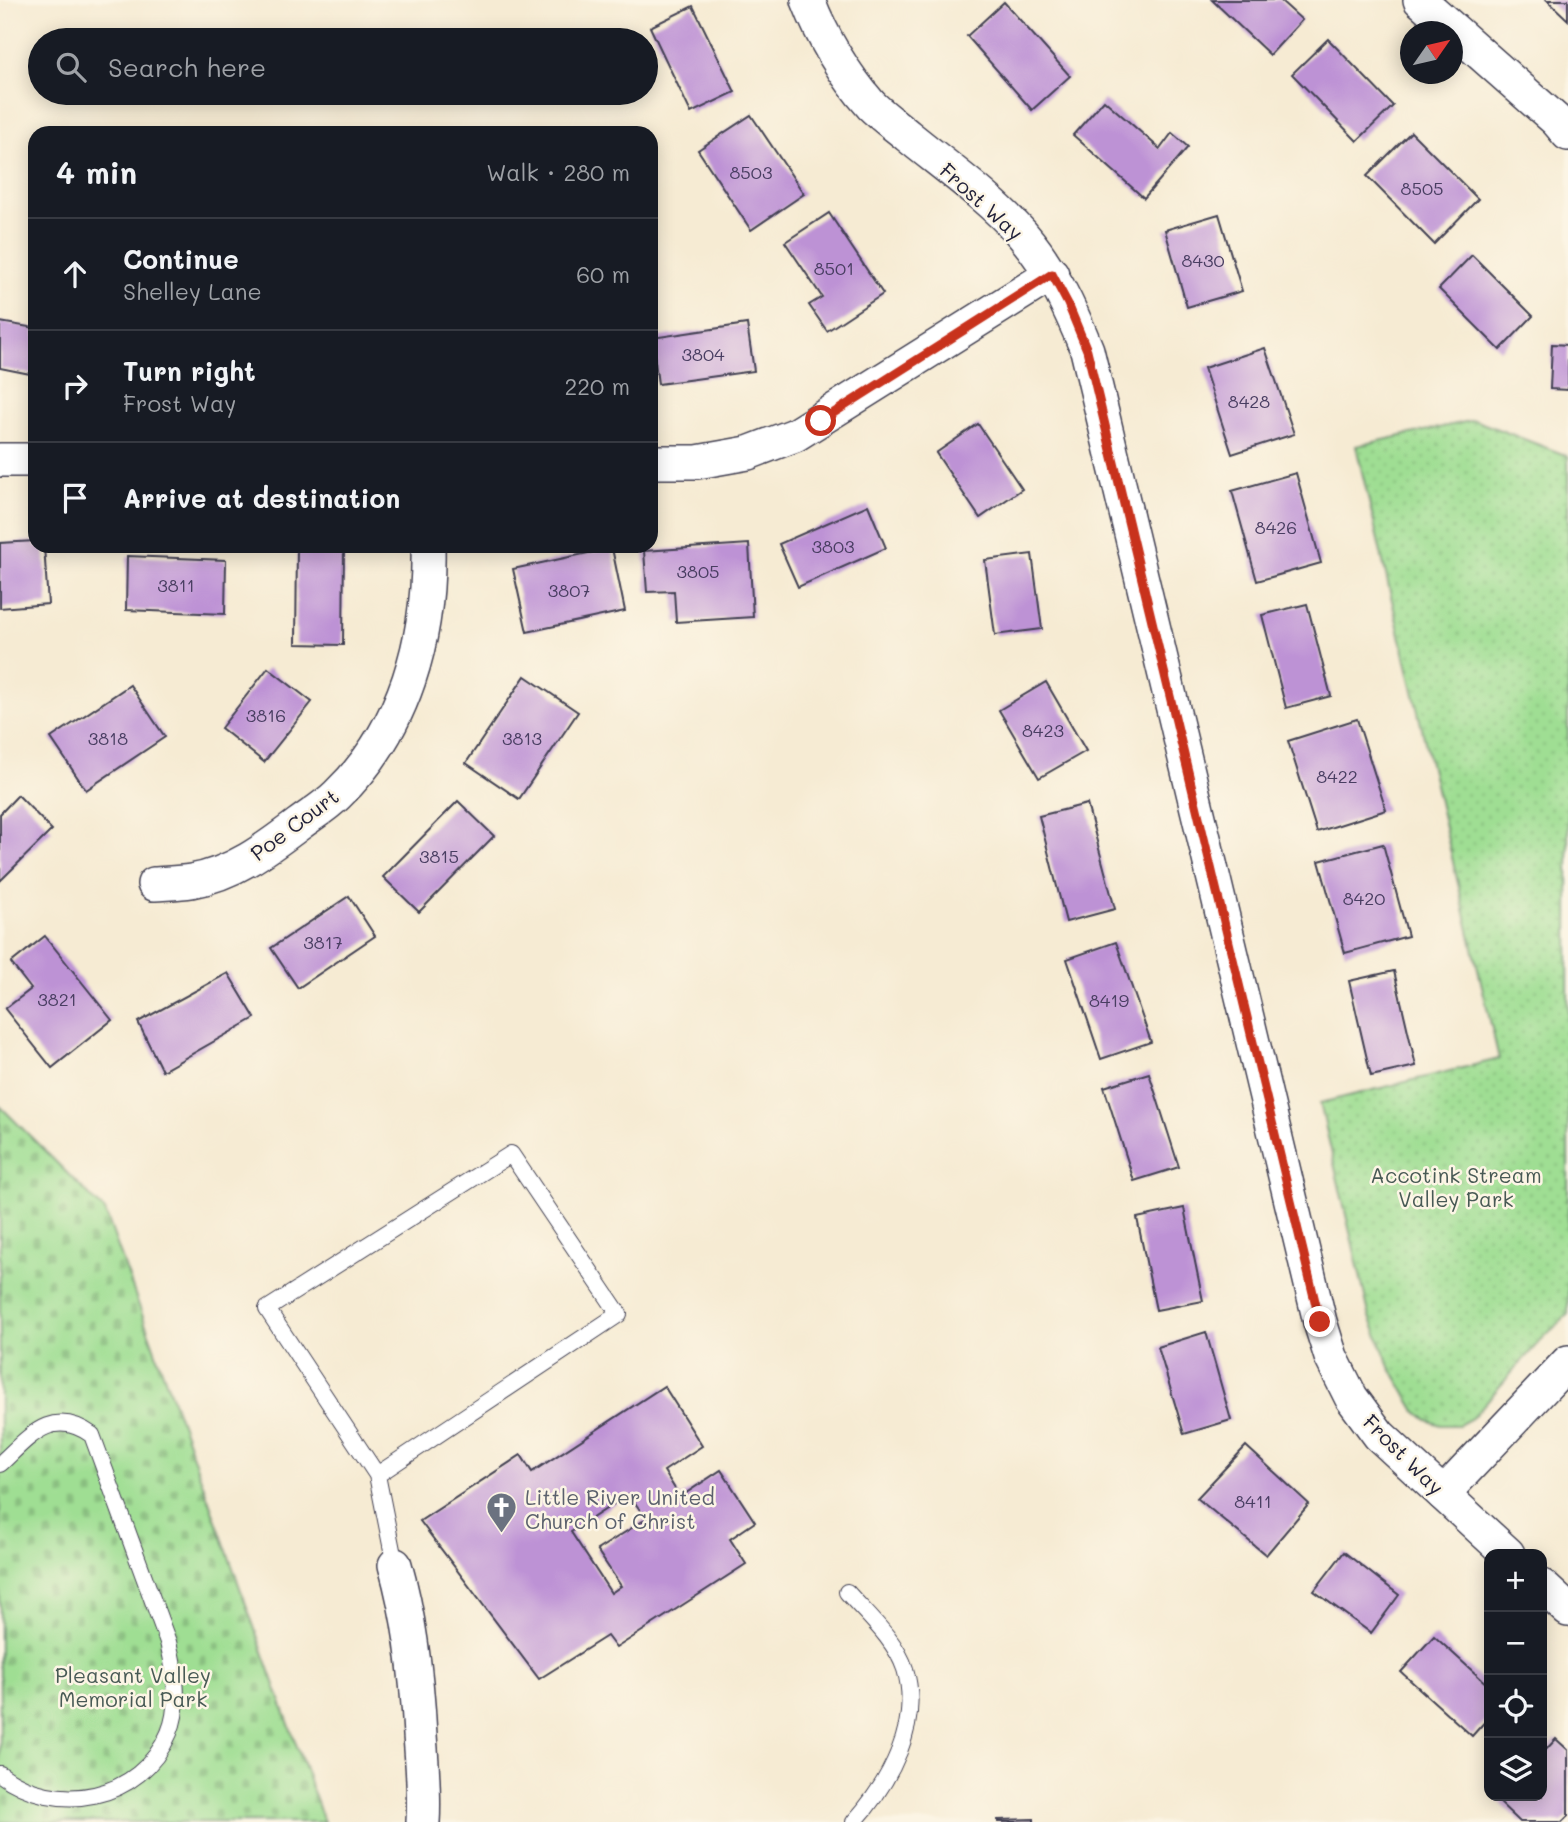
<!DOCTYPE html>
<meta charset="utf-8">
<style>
body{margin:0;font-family:Mali,sans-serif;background:#20242c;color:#f1f3f6}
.controls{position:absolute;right:21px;bottom:21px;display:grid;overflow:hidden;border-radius:14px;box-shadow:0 4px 18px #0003}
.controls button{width:63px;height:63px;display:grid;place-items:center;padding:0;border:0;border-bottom:2px solid #363941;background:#171b24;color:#f1f3f6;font:35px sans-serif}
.compass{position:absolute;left:1400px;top:21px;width:63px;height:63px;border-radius:50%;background:#171b24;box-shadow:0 4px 18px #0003;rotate:56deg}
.stop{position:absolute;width:21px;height:21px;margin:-16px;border:5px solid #c8321e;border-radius:50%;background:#fff}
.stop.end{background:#c8321e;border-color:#fff;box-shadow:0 2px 7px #0008}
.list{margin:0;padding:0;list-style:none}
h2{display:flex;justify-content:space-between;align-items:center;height:91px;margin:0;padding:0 28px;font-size:30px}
h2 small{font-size:23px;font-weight:400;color:#9ea1a6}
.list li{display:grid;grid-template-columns:46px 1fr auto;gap:21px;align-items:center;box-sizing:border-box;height:112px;padding:0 28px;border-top:2px solid #363941}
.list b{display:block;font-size:26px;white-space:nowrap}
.list p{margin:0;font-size:23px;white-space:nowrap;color:#9ea1a6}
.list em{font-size:23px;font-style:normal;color:#9ea1a6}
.icon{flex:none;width:38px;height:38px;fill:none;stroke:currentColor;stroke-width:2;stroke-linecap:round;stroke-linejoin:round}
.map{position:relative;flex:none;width:1568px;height:1822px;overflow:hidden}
.search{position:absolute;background:#171b24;box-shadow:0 4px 18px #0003;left:28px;top:28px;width:630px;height:77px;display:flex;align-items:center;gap:18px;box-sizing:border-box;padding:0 24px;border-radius:38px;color:#9ea1a6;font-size:26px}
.panel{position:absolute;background:#171b24;box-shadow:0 4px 18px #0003;left:28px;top:126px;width:630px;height:427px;border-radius:21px}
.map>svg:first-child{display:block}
</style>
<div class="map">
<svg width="1568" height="1822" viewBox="0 0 1568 1822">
<defs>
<pattern id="cemetery-stones" width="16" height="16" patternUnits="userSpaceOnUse" patternTransform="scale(1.75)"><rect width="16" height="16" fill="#9fde93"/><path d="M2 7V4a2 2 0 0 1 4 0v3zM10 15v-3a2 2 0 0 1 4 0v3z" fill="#89be80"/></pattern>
<pattern id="park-dots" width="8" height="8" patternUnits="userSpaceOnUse" patternTransform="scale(1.75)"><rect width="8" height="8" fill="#9fde93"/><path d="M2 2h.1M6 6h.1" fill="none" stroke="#89be80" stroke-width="1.8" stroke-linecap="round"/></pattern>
</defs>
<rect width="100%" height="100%" fill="#fcf5e5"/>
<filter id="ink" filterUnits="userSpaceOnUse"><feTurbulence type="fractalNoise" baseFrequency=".0143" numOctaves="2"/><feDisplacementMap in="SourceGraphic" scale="14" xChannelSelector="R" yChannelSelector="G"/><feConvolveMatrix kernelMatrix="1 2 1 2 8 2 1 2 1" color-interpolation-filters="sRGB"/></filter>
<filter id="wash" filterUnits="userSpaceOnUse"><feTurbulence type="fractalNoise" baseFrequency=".00686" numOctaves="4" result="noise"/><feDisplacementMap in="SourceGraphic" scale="28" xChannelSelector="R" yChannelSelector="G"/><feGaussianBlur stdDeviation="1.57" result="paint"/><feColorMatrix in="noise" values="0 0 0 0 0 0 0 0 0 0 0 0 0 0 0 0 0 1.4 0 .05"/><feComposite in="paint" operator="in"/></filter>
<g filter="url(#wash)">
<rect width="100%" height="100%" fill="#f6ebd3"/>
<path fill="url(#cemetery-stones)" stroke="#608067" stroke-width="2" d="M0 1106 105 1211 324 1822H0Z"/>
<path fill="url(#park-dots)" stroke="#608067" stroke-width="2" d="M1474 420 1568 456V1314L1538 1343 1472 1418 1459 1425H1441L1427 1420 1416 1411 1390 1367 1369 1314 1320 1103 1499 1059 1356 446Z"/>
<g id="blocks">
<g fill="#bd92d5" fill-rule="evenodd">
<path d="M1212 0H1280L1302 20 1270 55Z"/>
<path d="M1547 0H1568V20Z"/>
<path d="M1004 2 1070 76 1032 110 967 36Z"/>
<path d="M693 6 735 92 691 113 650 27Z"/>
<path d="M1328 39 1393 106 1357 141 1292 74Z"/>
<path d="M1104 100 1160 149 1172 133 1188 147 1144 198 1073 135Z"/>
<path d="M751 115 804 194 751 230 698 150Z"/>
<path d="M1411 132 1478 199 1434 244 1367 176Z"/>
<path d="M829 213 883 294 827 331 809 305 822 297 785 242Z"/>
<path d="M1219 214 1242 291 1187 307 1165 230Z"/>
<path d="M1472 255 1533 316 1500 350 1439 289Z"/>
<path d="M0 322 35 328V375L0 368Z"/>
<path d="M747 324 754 371 658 384 652 338Z"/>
<path d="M1552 344 1568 345V390L1550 389Z"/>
<path d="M1265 348 1294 434 1232 454 1204 368Z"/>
<path d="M978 424 1022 489 980 518 936 453Z"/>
<path d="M1296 473 1321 563 1257 581 1232 491Z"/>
<path d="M868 505 886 548 798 587 779 544Z"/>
<path d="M35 541V546H44L48 604 0 608V543Z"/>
<path d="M749 544 753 617 676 622 674 591 647 592 644 551Z"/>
<path d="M297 546 344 547 343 645 296 644Z"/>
<path d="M612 548 625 611 527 632 513 569Z"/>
<path d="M1032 554 1042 629 995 635 985 560Z"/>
<path d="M127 556 226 560 225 614 126 610Z"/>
<path d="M1307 604 1331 696 1286 708 1262 615Z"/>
<path d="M268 668 312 702 264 762 221 728Z"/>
<path d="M525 676 578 712 519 799 466 763Z"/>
<path d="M1046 682 1086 751 1039 778 999 710Z"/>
<path d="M130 685 165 737 86 790 51 738Z"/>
<path d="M1357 719 1386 810 1317 832 1288 741Z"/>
<path d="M18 795 52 830 0 881V814Z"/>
<path d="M458 801 494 836 419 912 383 877Z"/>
<path d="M1087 804 1115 909 1066 922 1039 816Z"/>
<path d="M1383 844 1408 936 1345 953 1319 861Z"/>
<path d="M349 896 375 936 298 988 271 948Z"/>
<path d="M45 936 112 1020 52 1068 5 1009 31 989 11 963Z"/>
<path d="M1116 942 1151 1042 1101 1059 1067 959Z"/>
<path d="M1394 971 1416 1066 1371 1076 1349 981Z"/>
<path d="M228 973 255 1018 162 1071 138 1022Z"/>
<path d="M1149 1073 1179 1167 1134 1181 1104 1087Z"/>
<path d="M1184 1208 1203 1301 1156 1310 1137 1218Z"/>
<path d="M1206 1332 1231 1420 1184 1434 1158 1347Z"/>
<path d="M664 1386 702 1446 664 1471 680 1497 721 1470 755 1522 730 1539 746 1564 616 1648 607 1636 539 1679 420 1521 521 1455 532 1472ZM629 1494 646 1519 597 1550 621 1586 611 1593 571 1532Z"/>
<path d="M1246 1446 1309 1504 1266 1555 1197 1498Z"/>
<path d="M1344 1552 1399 1595 1371 1633 1314 1591Z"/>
<path d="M1434 1636 1489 1686V1717L1472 1736 1401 1672Z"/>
<path d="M1556 1739 1568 1750V1816L1562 1822H1520L1497 1800 1501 1796H1542V1754Z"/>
<path d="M1034 1819V1822H998V1820Z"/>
</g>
</g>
</g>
<g filter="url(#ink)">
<use href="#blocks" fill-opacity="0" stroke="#424052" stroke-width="2"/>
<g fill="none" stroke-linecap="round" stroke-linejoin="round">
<defs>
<g id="service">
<path d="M0 1464C29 1437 52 1406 92 1435L168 1642C175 1670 181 1705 169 1733 140 1801 57 1816 0 1774"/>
<path d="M377 1475 267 1309 511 1154 619 1314 377 1475 395 1565"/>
<path d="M847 1592C867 1615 895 1639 905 1669 922 1724 889 1783 854 1822"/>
</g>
<g id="minor">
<path d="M808 0C823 39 843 73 871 105 882 116 896 126 908 136 946 167 989 197 1022 234 1052 269 1070 308 1087 350L1320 1322 1331 1357 1351 1397 1379 1435 1508 1554"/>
<path d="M1420 0 1557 121 1568 134"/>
<path d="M0 460H35"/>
<path d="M651 462H697L748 453 795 435 1052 274"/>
<path d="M154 884C166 883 179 883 191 881 233 874 266 849 299 824 311 815 326 806 337 795 405 730 430 637 428 546"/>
<path d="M1443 1494 1568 1362"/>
<path d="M395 1565C411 1621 417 1677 420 1735 422 1764 425 1793 423 1822"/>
<path d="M1542 1586 1568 1610"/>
</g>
</defs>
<use href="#service" stroke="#424052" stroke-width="18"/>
<use href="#minor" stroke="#424052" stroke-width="36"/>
<use href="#service" stroke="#fff" stroke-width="16"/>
<use href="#minor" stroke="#fff" stroke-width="33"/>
</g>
</g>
<g fill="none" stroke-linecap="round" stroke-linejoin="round" filter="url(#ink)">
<path stroke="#c8321e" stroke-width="9" d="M821 421 1052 274 1068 304 1087 350 1320 1322"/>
</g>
<defs>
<symbol id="church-pin" viewBox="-11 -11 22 30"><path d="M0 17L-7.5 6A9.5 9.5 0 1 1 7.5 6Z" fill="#6b7280" stroke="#fcf5e5"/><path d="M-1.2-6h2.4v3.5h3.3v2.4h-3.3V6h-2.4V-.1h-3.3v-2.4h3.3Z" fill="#fff"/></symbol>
</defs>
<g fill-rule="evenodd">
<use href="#church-pin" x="484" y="1490" width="35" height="47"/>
</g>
<g text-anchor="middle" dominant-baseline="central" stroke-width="5" stroke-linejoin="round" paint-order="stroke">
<g font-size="18" fill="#493e62">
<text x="751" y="172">8503</text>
<text x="1422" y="188">8505</text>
<text x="1203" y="260">8430</text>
<text x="834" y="268">8501</text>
<text x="703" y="354">3804</text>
<text x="1249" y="401">8428</text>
<text x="1276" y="527">8426</text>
<text x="833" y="546">3803</text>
<text x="698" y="571">3805</text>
<text x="176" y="585">3811</text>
<text x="569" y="590">3807</text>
<text x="266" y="715">3816</text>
<text x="1043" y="730">8423</text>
<text x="108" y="738">3818</text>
<text x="522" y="738">3813</text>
<text x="1337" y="776">8422</text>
<text x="439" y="856">3815</text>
<text x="1364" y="898">8420</text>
<text x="323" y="942">3817</text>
<text x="57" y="999">3821</text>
<text x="1109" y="1000">8419</text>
<text x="1253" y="1501">8411</text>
</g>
<g font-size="21" fill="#22223b" stroke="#fcf5e5">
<text transform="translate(982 201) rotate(42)">Frost Way</text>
<text transform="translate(294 824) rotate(-37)">Poe Court</text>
<text transform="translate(1404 1454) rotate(45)">Frost Way</text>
</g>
<g font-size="21" fill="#485a55" stroke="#fcf5e5">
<text x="1456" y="1174">Accotink Stream<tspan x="1456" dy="24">Valley Park</tspan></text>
<text x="133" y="1674">Pleasant Valley<tspan x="133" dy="24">Memorial Park</tspan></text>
</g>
<g font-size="21" fill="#5b616d" stroke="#fcf5e5" text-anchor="start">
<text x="525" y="1496">Little River United<tspan x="525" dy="24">Church of Christ</tspan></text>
</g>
</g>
</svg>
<div class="controls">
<button>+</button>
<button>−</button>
<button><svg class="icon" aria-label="locate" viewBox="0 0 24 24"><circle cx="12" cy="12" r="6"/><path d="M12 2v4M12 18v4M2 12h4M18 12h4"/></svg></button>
<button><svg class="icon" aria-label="layers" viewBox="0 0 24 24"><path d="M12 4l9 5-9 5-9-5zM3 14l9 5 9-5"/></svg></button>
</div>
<svg class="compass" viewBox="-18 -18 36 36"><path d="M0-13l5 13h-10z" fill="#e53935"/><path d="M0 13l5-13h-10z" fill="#9ea1a6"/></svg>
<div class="stop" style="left:821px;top:421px"></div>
<div class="stop end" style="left:1320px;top:1322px"></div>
<div class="search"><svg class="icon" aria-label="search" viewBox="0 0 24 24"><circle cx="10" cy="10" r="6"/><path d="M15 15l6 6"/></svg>Search here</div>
<section class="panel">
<h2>4 min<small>Walk · 280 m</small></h2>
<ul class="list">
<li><svg class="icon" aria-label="ahead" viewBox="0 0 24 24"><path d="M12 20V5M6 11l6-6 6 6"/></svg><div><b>Continue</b><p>Shelley Lane</p></div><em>60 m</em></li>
<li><svg class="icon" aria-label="right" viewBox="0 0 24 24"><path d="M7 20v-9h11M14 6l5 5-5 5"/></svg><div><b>Turn right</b><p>Frost Way</p></div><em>220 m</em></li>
<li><svg class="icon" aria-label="arrive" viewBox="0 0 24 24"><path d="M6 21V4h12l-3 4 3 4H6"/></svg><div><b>Arrive at destination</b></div></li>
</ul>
</section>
</div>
